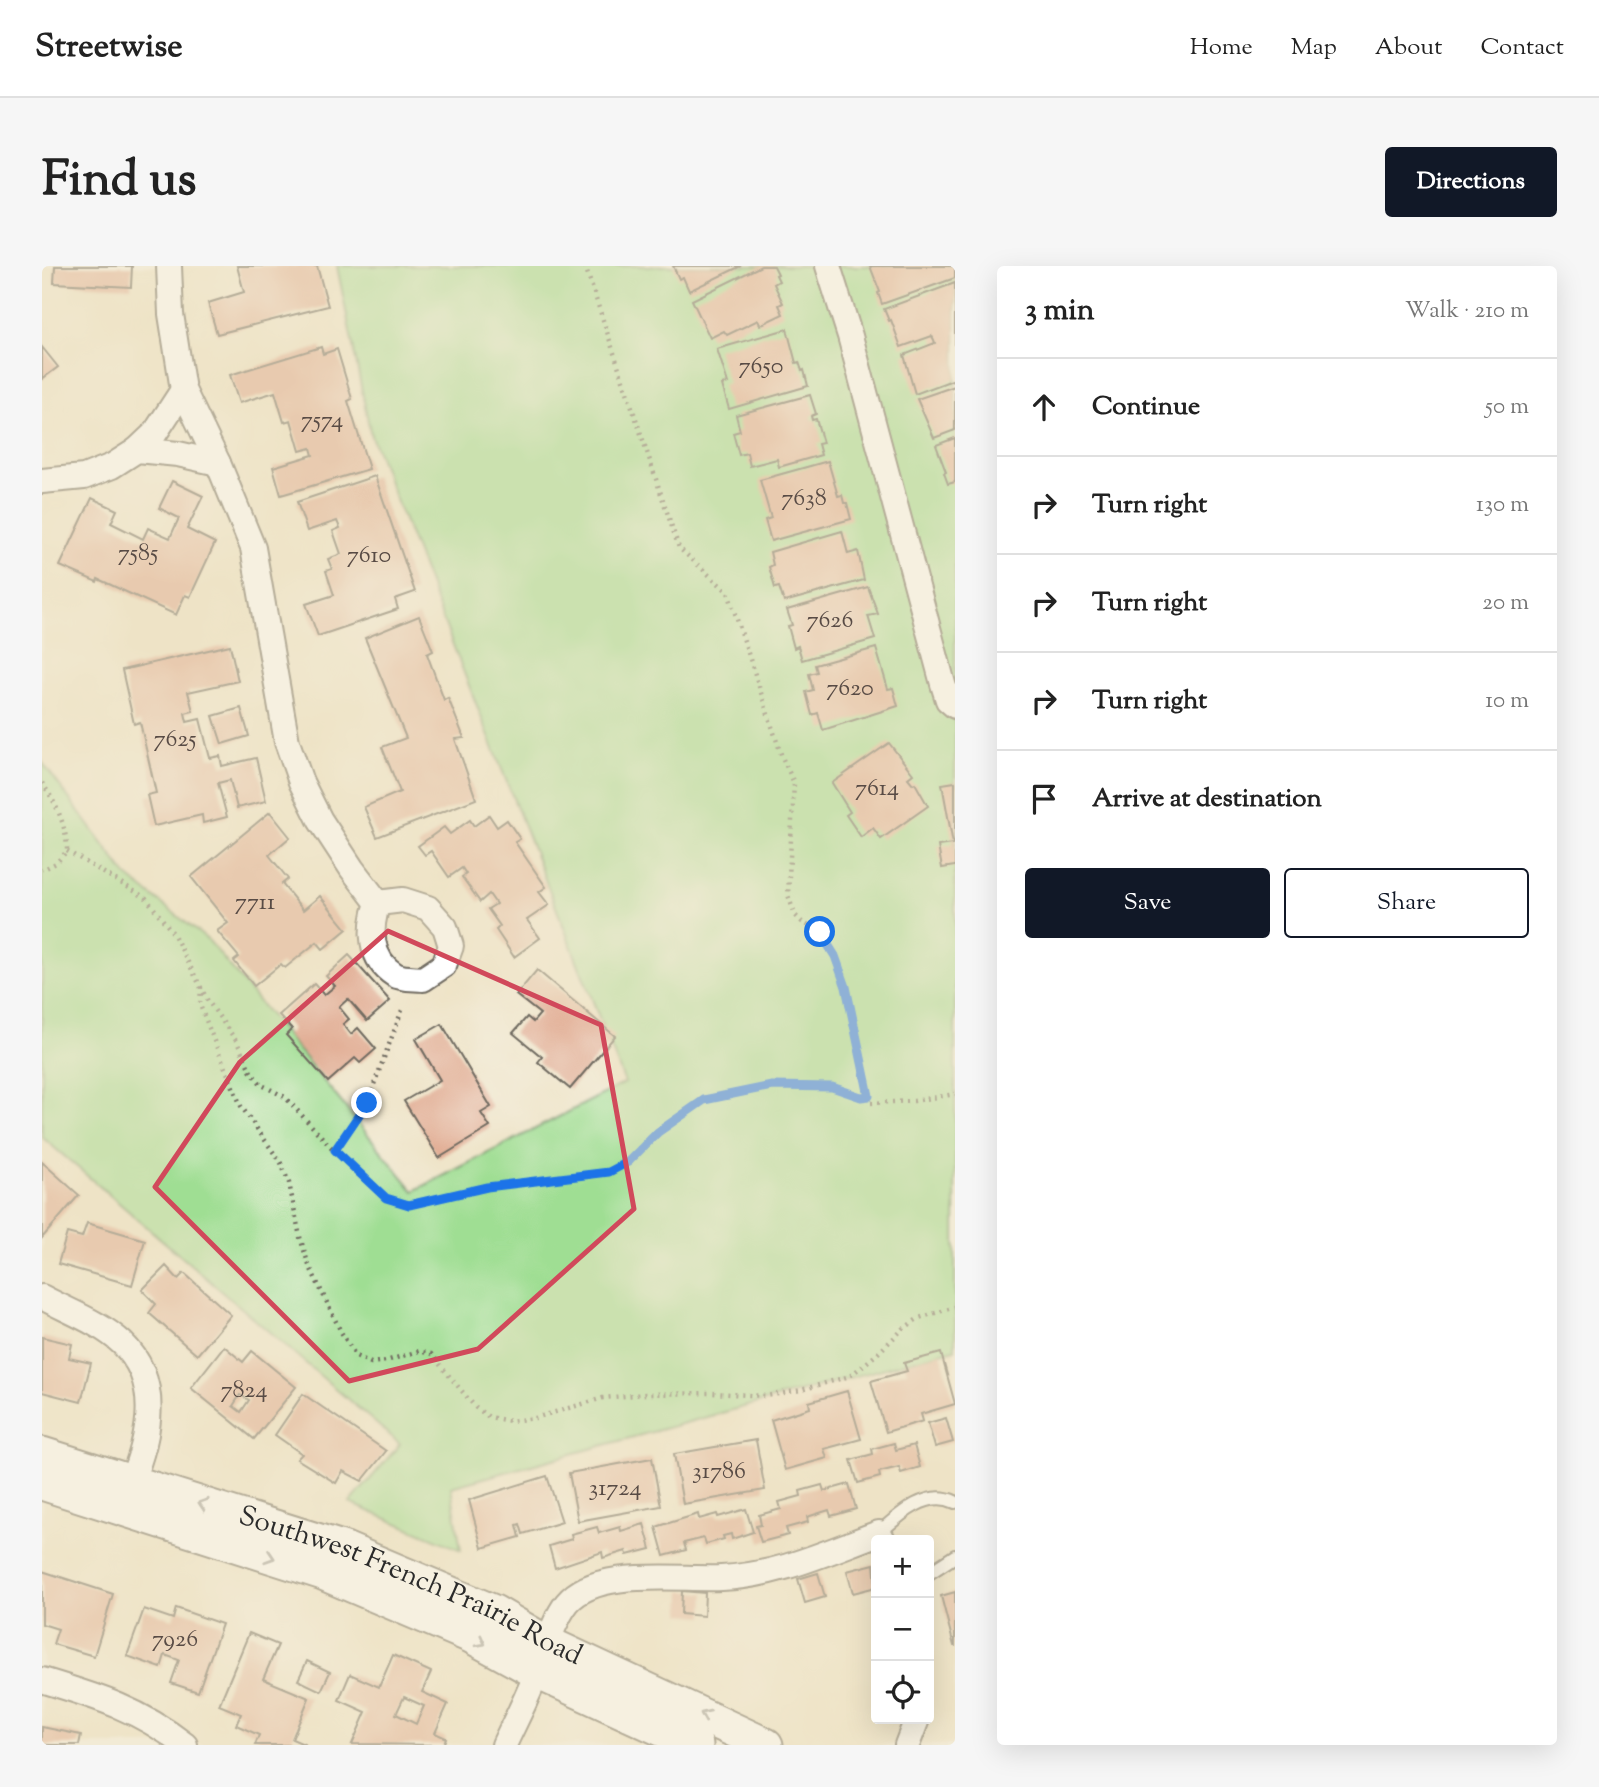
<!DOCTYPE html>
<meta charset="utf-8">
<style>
body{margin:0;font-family:"Sorts Mill Goudy",serif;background:#f6f6f6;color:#222}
.controls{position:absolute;right:21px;bottom:21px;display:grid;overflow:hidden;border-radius:7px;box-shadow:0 7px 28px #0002}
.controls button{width:63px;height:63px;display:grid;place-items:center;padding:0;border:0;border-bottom:2px solid #e0e0e0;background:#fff;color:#222;font:35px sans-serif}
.stop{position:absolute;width:21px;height:21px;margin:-16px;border:5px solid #1a73e8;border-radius:50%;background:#fff}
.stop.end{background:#1a73e8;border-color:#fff;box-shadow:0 2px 7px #0008}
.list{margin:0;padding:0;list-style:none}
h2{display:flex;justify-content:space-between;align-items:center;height:91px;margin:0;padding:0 28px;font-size:30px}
h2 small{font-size:23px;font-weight:400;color:#767676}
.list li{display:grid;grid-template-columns:46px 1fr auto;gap:21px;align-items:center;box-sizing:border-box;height:98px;padding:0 28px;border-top:2px solid #e0e0e0}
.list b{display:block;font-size:26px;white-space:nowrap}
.list em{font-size:23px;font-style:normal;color:#767676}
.actions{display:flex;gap:14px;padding:21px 28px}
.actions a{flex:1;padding:16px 0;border:2px solid #111827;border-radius:7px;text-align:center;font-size:24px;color:#111827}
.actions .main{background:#111827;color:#fff}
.icon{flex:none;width:38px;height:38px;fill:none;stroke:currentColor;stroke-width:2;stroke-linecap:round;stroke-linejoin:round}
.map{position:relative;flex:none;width:913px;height:1479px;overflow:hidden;border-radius:7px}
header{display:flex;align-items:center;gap:42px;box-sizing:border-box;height:98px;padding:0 35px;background:#fff;border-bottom:2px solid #e0e0e0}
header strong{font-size:33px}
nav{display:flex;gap:38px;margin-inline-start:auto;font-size:24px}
.intro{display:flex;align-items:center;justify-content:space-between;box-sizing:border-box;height:168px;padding:0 42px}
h1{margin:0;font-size:49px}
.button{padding:18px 32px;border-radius:7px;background:#111827;color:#fff;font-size:24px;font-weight:700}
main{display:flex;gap:42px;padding:0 42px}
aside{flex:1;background:#fff;border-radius:7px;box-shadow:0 7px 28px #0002}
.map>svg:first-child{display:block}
</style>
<header>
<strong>Streetwise</strong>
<nav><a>Home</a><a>Map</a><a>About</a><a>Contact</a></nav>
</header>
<div class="intro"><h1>Find us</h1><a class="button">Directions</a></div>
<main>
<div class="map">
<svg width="913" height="1479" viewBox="0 0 913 1479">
<rect width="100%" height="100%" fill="#f7f3e8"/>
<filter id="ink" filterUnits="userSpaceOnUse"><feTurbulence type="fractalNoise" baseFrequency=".0143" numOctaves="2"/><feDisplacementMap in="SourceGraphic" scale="14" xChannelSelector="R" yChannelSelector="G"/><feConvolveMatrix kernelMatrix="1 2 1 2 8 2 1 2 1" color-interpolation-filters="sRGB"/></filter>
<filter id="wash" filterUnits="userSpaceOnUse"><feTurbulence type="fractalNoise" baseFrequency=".00686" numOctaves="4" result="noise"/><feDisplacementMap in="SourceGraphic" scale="28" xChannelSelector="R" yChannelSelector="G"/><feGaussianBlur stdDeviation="1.57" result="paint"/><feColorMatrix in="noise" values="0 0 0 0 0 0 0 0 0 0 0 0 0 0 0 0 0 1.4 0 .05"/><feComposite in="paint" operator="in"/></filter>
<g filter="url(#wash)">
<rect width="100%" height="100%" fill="#eee3c6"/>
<path fill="#9fde93" stroke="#65845f" stroke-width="2" d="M295 0H913V1083L409 1221 419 1284 308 1237 358 1178 0 871V496L85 610 167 675 372 925 583 817 329 170Z"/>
<g id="blocks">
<g fill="#e1ab92" fill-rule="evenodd">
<path d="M13 0H90L89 21 12 17Z"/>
<path d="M195 0H275L286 40 175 68 166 37 202 26Z"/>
<path d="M631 0H699L647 25 641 11 637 13Z"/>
<path d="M719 0H732L736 8 734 9 737 15 732 18 741 37 737 39 741 48 718 59 716 54 685 69 682 65 668 72 650 34Z"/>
<path d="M828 0H913V12L840 38 836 27 838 26Z"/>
<path d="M913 17V113L873 128 862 89 893 77 892 74 890 70 859 81 849 54 847 55 842 43Z"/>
<path d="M745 63 754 97 757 96 760 105 762 104 766 120 687 143 680 119 686 117 675 83Z"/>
<path d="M0 81 16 101 0 113Z"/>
<path d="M279 81 281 88 295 83 310 133 306 135 327 203 239 229 231 201 271 189 269 182 258 185 249 154 242 156 233 126 197 137 188 109Z"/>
<path d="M913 120V164L892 172 875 133Z"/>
<path d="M768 129 774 148 769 150 770 154 774 153 781 177 776 178 779 189 737 201 735 193 708 200 705 187 697 189 691 167 698 165 694 149Z"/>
<path d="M913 172V216L906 218 902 207 904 206 894 179Z"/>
<path d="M786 195 796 230 800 229 802 237H805L809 253 729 275 723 254 729 252 718 214Z"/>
<path d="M333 210 373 326 353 333 356 343 276 370 264 338 292 329 284 305 290 303 286 293 299 288 291 265 298 262 295 255 265 265 255 236Z"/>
<path d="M130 215 161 230 145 263 173 277 148 331 143 329 134 349 56 313 55 316 18 300 50 232 75 244 69 257 101 273 106 262 128 272 137 252 117 242Z"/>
<path d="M800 265 806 288 816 285 822 314 742 336 737 321 733 322 727 301 731 299 728 286Z"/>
<path d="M826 321 836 348 826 350 833 373 760 394 756 380 752 382 746 360 750 359 745 344Z"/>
<path d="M377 350 391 385 385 388 402 434 406 432 422 472 413 473 434 533 335 571 322 541 358 526 340 481 364 472 323 372Z"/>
<path d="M188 379 196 415 146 426 151 445 143 447 145 456 158 453 168 492 178 490 180 500 214 492 224 535 195 542 188 514 176 517 185 551 161 557 160 549 112 560 105 529 114 527 98 456 92 458 80 404Z"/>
<path d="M834 382 846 423 851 422 856 440 781 464 776 447 770 449 764 426 771 424 767 408 775 406 773 399Z"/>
<path d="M199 442 207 470 180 478 171 450Z"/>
<path d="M847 477 871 508 866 512 871 518 873 517 886 540 839 573 831 562 819 571 804 549 808 546 790 517Z"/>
<path d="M913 516V600L900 602 896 580 911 578 900 518Z"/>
<path d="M228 546 248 571 227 589 246 613 240 618 261 644 278 630 305 663 281 683 275 676 243 702 239 698 212 720 192 695 197 691 175 665 186 657 149 611Z"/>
<path d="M447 549 455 561 465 554 478 573 473 576 504 621 497 626 507 639 485 654 498 672 472 691 454 664 458 660 446 643 454 638 447 628 438 636 420 611 424 608 420 602 407 611 389 585 383 589 376 580 402 561 408 568 428 554 432 560Z"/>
<path d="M307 689 348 735 325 755 306 733 297 741 307 753 301 758 309 768 316 762 334 783 318 797 313 792 286 816 244 769 250 763 237 749 272 718 282 729 293 720 284 710Z"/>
<path d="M495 704 573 770 528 823 496 796 500 791 471 767 485 751 491 756 498 748 474 729Z"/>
<path d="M400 758 449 841 439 847 448 861 397 892 362 835 398 814 374 773Z"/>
<path d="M0 896 37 929 0 972Z"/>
<path d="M45 957 103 974 90 1019 16 998 25 967 40 971Z"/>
<path d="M124 1000 136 1013 142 1007 189 1049 155 1089 107 1047 114 1038 100 1024Z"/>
<path d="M0 1071 30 1078 27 1092 49 1097 39 1136 0 1126Z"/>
<path d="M182 1080 201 1096 210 1085 254 1121 212 1173 149 1122ZM198 1129 207 1134 199 1146 191 1140Z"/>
<path d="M899 1087 913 1138 879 1148 881 1155 844 1166 829 1115 865 1105 862 1097Z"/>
<path d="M805 1125 819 1173 782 1183 785 1192 743 1204 729 1154 768 1142 767 1136Z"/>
<path d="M261 1128 344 1185 320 1215 301 1205 294 1217 255 1193 260 1188 233 1169Z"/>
<path d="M904 1152 911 1176 893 1181 886 1157Z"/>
<path d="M714 1174 723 1224 641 1238 632 1188Z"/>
<path d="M852 1177 854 1184 872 1179 878 1201 859 1207 857 1201 837 1206 838 1211 816 1217 809 1194 831 1188 830 1183Z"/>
<path d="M610 1192 619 1240 536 1255 527 1207Z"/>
<path d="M505 1210 520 1256 481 1268 478 1258 475 1259 478 1271 440 1282 427 1234Z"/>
<path d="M807 1218 814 1243 789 1250 787 1244 765 1251 766 1256 744 1262 746 1269 719 1276 714 1260 719 1259 717 1249 739 1243 737 1236 759 1230 758 1225 780 1219 782 1225Z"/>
<path d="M704 1243 711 1266 690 1273 689 1268 681 1270 682 1273 664 1278 662 1272 642 1277 644 1284 622 1290 614 1261 656 1248 657 1253 675 1248 676 1251Z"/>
<path d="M602 1258 609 1283 585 1289 584 1285 561 1292 560 1286 513 1302 507 1280 530 1273 529 1268 555 1261 557 1267 578 1261 579 1265Z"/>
<path d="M832 1298 834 1321 811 1327 805 1305Z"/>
<path d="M0 1305 71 1328 52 1390 11 1378 16 1363 0 1358Z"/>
<path d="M776 1307 783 1331 763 1337 756 1313Z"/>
<path d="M640 1325 663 1327 662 1350 639 1348Z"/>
<path d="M913 1326V1380H912L899 1330Z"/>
<path d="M134 1342 180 1358 156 1426 129 1417 137 1394 123 1389 119 1402 85 1390 102 1343 131 1353Z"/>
<path d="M207 1367 236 1379 221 1413 267 1432 250 1473 264 1479H213L217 1469 194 1459 199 1448 177 1439Z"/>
<path d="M351 1389 389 1406 380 1426 406 1438 393 1467 404 1472 401 1479 310 1478 324 1446 297 1434 308 1408 337 1421ZM362 1431 382 1440 374 1458 354 1448Z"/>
<path d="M265 1395 288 1406 279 1425 256 1414Z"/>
<path d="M0 1461 39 1469 37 1479H0Z"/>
</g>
</g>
</g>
<g filter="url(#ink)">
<use href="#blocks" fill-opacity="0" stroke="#6f6b61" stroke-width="2"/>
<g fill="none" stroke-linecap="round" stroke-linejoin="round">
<defs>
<g id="lane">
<path d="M837 1267C856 1250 885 1222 913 1236"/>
<path d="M887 1307 913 1290"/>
</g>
<g id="street">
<path d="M127 0 129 48 141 124 176 197 211 282 245 476 259 516 278 554 310 603 336 637"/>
<path d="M786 0 808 70 901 418 906 434 913 440"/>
<path d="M95 184 113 167 141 124"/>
<path d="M0 215 42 211 70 200 95 184 136 188 176 197"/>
<path d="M361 634 386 642 403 661 409 680 402 699 381 713C374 712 360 713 353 709 327 693 327 662 336 637Z"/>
<path d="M0 1031C26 1045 59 1057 80 1077 124 1119 105 1182 83 1230"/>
<path d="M0 1414C56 1431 97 1443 143 1479"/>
<path d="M462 1479C473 1455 486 1431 495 1406 504 1384 510 1357 525 1337 554 1301 636 1314 679 1312 735 1310 785 1286 837 1267L841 1274"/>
<path d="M865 1479 875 1453"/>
</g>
<g id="secondary">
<path id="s1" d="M0 1188 303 1283 452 1346 505 1377 724 1479"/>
<path d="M0 1217 281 1307 429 1370 495 1406 654 1479"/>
</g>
</defs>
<use href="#lane" stroke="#6f6b61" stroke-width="16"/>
<use href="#street" stroke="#6f6b61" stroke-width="28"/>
<use href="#secondary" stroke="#6f6b61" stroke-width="37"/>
<g stroke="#6f6b61" stroke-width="4.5" stroke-dasharray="2 5" stroke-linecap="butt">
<path d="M543 0 637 282 686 326 740 491 752 517 746 629 753 649 760 656 778 666 793 689 804 721 828 837 872 835 913 828"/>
<path d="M0 517C14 536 25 561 25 585L14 597 0 604"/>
<path d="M25 585 104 632 131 667 166 735 195 776 209 806 220 819 243 831 289 881 344 932 367 939 445 921 567 906 586 896 616 866 662 833 730 820 790 821 819 831 827 830"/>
<path d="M159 721 158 739 174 780 199 840 239 897 247 917 258 971 266 997 299 1066 314 1090 329 1097 344 1095 377 1085 389 1088 434 1142 447 1151 468 1155 493 1152 561 1132 603 1128 671 1127 724 1130 759 1124 808 1110 834 1089 861 1063 877 1052 913 1041"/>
<path d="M293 884 325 837 360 744"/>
</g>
<use href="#lane" stroke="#fff" stroke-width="12"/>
<use href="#street" stroke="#fff" stroke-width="24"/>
<use href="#secondary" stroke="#fff" stroke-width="33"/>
</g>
<defs><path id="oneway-chevron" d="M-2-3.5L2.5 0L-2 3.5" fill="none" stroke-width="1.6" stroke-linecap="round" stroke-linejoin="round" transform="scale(1.75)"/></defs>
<g stroke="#a0a0a0">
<use href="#oneway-chevron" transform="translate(161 1238) rotate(-162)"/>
<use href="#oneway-chevron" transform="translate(228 1291) rotate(18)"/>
<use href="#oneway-chevron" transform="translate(439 1376) rotate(28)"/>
<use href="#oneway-chevron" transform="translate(663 1449) rotate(-156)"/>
</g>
</g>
<g fill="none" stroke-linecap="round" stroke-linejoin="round" filter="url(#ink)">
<path stroke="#1a73e8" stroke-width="9" d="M325 837 293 884 344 932 367 939 445 921 567 906 586 896 616 866 662 834 730 820 790 821 819 831 827 830 804 721 793 690 778 666"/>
</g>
<path d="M0 0H913V1479H0ZM346 665 559 759 592 943 436 1083 307 1115 113 921 198 796Z" fill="#eee3c6" fill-opacity=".55" fill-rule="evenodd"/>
<path fill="none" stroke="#d1495b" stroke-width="5" stroke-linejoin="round" d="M346 665 559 759 592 943 436 1083 307 1115 113 921 198 796Z"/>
<g text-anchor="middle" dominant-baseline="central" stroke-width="5" stroke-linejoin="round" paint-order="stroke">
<g font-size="24" fill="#584b45">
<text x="719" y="101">7650</text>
<text x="280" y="155">7574</text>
<text x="762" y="233">7638</text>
<text x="96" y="288">7585</text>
<text x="327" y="290">7610</text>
<text x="788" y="355">7626</text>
<text x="808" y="423">7620</text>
<text x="133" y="474">7625</text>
<text x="835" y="523">7614</text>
<text x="213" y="637">7711</text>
<text x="202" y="1125">7824</text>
<text x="677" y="1206">31786</text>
<text x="573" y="1223">31724</text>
<text x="133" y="1374">7926</text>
</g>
<g font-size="28" fill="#2b2b2b" stroke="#f7f3e8">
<text stroke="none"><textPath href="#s1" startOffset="392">Southwest French Prairie Road</textPath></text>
</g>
</g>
</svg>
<div class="controls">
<button>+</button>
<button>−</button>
<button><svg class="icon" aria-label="locate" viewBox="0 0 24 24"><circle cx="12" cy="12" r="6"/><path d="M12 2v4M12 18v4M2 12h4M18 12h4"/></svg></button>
</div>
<div class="stop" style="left:778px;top:666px"></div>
<div class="stop end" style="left:325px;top:837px"></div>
</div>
<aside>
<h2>3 min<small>Walk · 210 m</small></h2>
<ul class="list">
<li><svg class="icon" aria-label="ahead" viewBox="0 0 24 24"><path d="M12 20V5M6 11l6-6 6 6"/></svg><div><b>Continue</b></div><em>50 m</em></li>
<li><svg class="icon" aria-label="right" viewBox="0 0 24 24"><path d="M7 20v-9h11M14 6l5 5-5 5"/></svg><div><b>Turn right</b></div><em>130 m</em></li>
<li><svg class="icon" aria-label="right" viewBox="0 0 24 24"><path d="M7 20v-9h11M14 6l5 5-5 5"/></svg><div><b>Turn right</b></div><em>20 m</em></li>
<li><svg class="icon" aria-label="right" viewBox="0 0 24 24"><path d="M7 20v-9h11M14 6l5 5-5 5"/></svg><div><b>Turn right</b></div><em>10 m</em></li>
<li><svg class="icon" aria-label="arrive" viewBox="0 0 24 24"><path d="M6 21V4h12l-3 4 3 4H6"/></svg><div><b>Arrive at destination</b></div></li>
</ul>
<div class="actions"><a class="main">Save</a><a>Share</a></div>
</aside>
</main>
